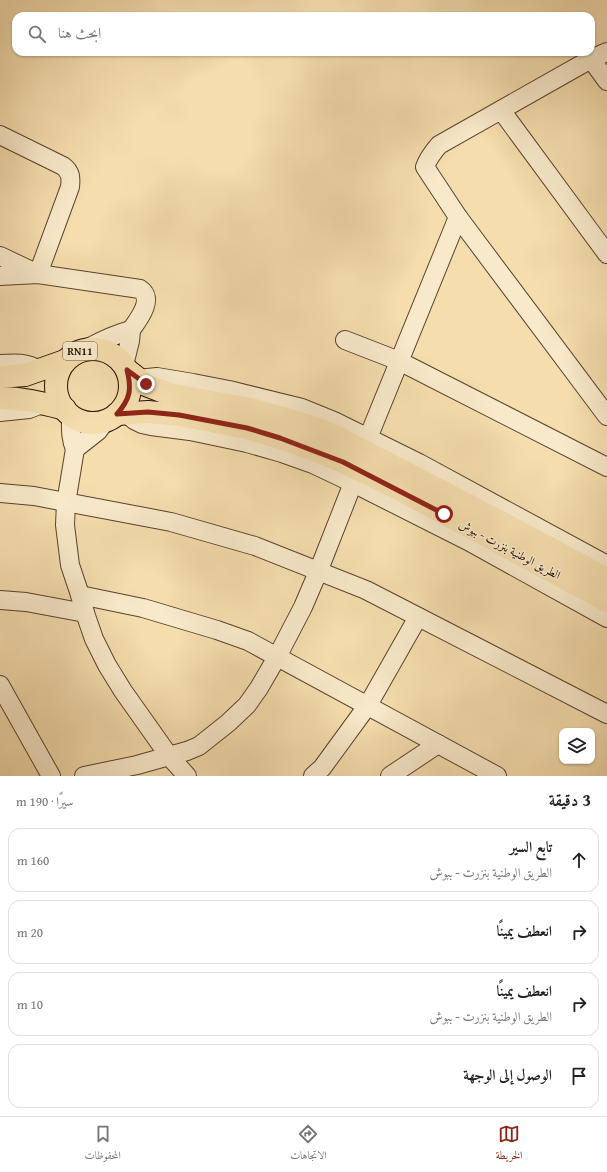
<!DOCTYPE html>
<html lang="ar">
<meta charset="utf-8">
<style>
body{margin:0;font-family:"Gentium Book Plus",Amiri,serif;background:#f6f6f6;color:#202124;direction:rtl}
.controls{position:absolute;right:12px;bottom:12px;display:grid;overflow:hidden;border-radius:8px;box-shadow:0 1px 3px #0004}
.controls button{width:36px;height:36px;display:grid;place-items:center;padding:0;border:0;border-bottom:1px solid #e0e0e0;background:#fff;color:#202124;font:20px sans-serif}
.stop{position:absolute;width:12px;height:12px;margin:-9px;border:3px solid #8f2418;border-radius:50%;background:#fff}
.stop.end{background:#8f2418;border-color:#fff;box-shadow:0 1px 4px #0008}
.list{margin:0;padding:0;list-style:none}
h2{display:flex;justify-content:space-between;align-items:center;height:52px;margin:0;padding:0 16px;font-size:17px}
h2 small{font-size:13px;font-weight:400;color:#757577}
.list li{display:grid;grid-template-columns:26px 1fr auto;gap:12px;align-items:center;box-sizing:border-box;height:64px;margin:0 8px 8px;padding:0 8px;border:1px solid #e0e0e0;border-radius:12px}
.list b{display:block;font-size:15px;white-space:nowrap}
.list p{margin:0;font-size:13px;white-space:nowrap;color:#757577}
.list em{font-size:13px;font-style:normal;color:#757577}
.icon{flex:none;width:22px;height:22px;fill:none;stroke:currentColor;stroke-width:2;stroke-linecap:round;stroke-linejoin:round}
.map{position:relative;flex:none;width:607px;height:776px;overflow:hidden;direction:ltr}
.search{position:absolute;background:#fff;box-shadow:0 1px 3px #0004;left:12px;right:12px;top:12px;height:44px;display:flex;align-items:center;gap:10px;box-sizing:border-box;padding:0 14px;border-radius:12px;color:#757577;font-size:15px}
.sheet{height:340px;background:#fff}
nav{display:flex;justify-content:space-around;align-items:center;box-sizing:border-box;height:56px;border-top:1px solid #e0e0e0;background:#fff;font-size:11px;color:#757577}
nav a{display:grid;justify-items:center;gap:2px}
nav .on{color:#8f2418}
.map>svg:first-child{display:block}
</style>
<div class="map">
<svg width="607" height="776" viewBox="0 0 607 776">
<rect width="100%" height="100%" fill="#f5ddae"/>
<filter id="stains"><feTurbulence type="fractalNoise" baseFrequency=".005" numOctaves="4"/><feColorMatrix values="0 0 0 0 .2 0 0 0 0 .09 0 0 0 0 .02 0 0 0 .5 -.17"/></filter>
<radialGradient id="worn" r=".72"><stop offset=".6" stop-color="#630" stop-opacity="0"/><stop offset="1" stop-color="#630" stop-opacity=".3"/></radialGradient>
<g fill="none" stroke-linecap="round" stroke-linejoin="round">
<defs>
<g id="minor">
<path d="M607 52 591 59 439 145C433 152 428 158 425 167L458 217 607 416"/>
<path d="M591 59 607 81"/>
<path d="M501 110 607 254"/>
<path d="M0 135 63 166C71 172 71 178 70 187L38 274 0 256"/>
<path d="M0 276 38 274 140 289C155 299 138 320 131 330"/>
<path d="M345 340 399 361 607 467"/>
<path d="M86 349C101 341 115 334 131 330L130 341 124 365"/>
<path d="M0 364C14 363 28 362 40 371"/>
<path d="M138 379 157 377 193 383 229 390 302 408 334 421 419 463 607 565"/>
<path d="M0 412 29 409 42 404"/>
<path d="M127 414 134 420 142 424 151 426 190 431 247 443 282 453 313 464 353 483 468 541 607 618"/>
<path d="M71 416C71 427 70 438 75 449L98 431 106 420"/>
<path d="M368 438 458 217"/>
<path d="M75 449 66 503 65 525 70 565 80 595 85 613 94 639 107 665 123 691 169 756 187 776"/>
<path d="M0 493 34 496 171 522 255 546 366 590 607 714"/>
<path d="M80 595 143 608 217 630 248 641 497 776"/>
<path d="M0 600 26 602 85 613"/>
<path d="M0 685 51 776"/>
<path d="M84 776 137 765 187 751 199 746 228 723 247 705 259 688 277 657 303 607 318 572 353 483"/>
<path d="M313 776 322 768 368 705 418 617"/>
<path d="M390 776 438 744"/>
</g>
<g id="major">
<circle cx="93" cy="386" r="37"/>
<path d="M127 370 146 385 169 394 255 410 310 426 333 435 495 519 607 579"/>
<path d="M0 377 25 375 65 361"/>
<path d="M0 398C24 398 42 403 65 409"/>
<path d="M117 414 148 412 179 415 247 428 280 438 314 450 343 462 393 486 607 601"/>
</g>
</defs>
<use href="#minor" stroke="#59432c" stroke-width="20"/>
<use href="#major" stroke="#251000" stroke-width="24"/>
<use href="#minor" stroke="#f8e9ca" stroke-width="18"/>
<use href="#major" stroke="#f5ddae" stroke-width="22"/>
</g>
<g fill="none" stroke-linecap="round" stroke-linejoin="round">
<path stroke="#8f2418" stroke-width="5" d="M146 384 127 370C132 390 130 399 117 414L148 412 179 415 247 428 280 438 343 462 444 514"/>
</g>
<g text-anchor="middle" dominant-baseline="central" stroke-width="3" stroke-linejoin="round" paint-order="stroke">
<rect fill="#f8e9ca" stroke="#64513d" stroke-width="1" x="63" y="342" width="34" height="18" rx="3"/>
<g font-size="11" font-weight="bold" fill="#251000">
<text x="80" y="351">RN11</text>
</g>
<g font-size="12" fill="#251000" stroke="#f8e9ca">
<text transform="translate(510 549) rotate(28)">الطريق الوطنية بنزرت - ببوش</text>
</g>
</g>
<rect width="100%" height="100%" filter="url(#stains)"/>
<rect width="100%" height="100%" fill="url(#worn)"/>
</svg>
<div class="controls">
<button><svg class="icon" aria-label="layers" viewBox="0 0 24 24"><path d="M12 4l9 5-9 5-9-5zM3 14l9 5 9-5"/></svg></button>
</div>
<div class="stop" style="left:444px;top:514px"></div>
<div class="stop end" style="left:146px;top:384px"></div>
<div class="search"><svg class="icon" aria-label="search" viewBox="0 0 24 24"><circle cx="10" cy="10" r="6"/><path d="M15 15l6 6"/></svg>ابحث هنا</div>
</div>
<section class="sheet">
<h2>3 دقيقة<small>سيرًا · 190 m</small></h2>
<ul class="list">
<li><svg class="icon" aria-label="ahead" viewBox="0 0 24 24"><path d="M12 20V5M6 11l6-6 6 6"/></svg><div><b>تابع السير</b><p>الطريق الوطنية بنزرت - ببوش</p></div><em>160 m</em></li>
<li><svg class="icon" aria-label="right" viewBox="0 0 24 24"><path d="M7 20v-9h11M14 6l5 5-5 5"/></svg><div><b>انعطف يمينًا</b></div><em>20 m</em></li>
<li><svg class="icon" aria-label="right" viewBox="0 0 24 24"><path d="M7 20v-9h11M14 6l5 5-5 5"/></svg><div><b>انعطف يمينًا</b><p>الطريق الوطنية بنزرت - ببوش</p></div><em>10 m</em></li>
<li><svg class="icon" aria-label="arrive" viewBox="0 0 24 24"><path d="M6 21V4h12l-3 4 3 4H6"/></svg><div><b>الوصول إلى الوجهة</b></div></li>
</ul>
</section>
<nav>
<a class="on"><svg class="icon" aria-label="map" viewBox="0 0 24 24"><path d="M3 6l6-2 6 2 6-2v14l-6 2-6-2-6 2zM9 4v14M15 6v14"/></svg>الخريطة</a>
<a><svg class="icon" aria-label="directions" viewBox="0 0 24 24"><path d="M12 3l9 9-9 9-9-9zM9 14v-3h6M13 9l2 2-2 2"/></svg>الاتجاهات</a>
<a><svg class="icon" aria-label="saved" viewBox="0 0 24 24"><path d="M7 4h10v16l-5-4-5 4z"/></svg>المحفوظات</a>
</nav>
